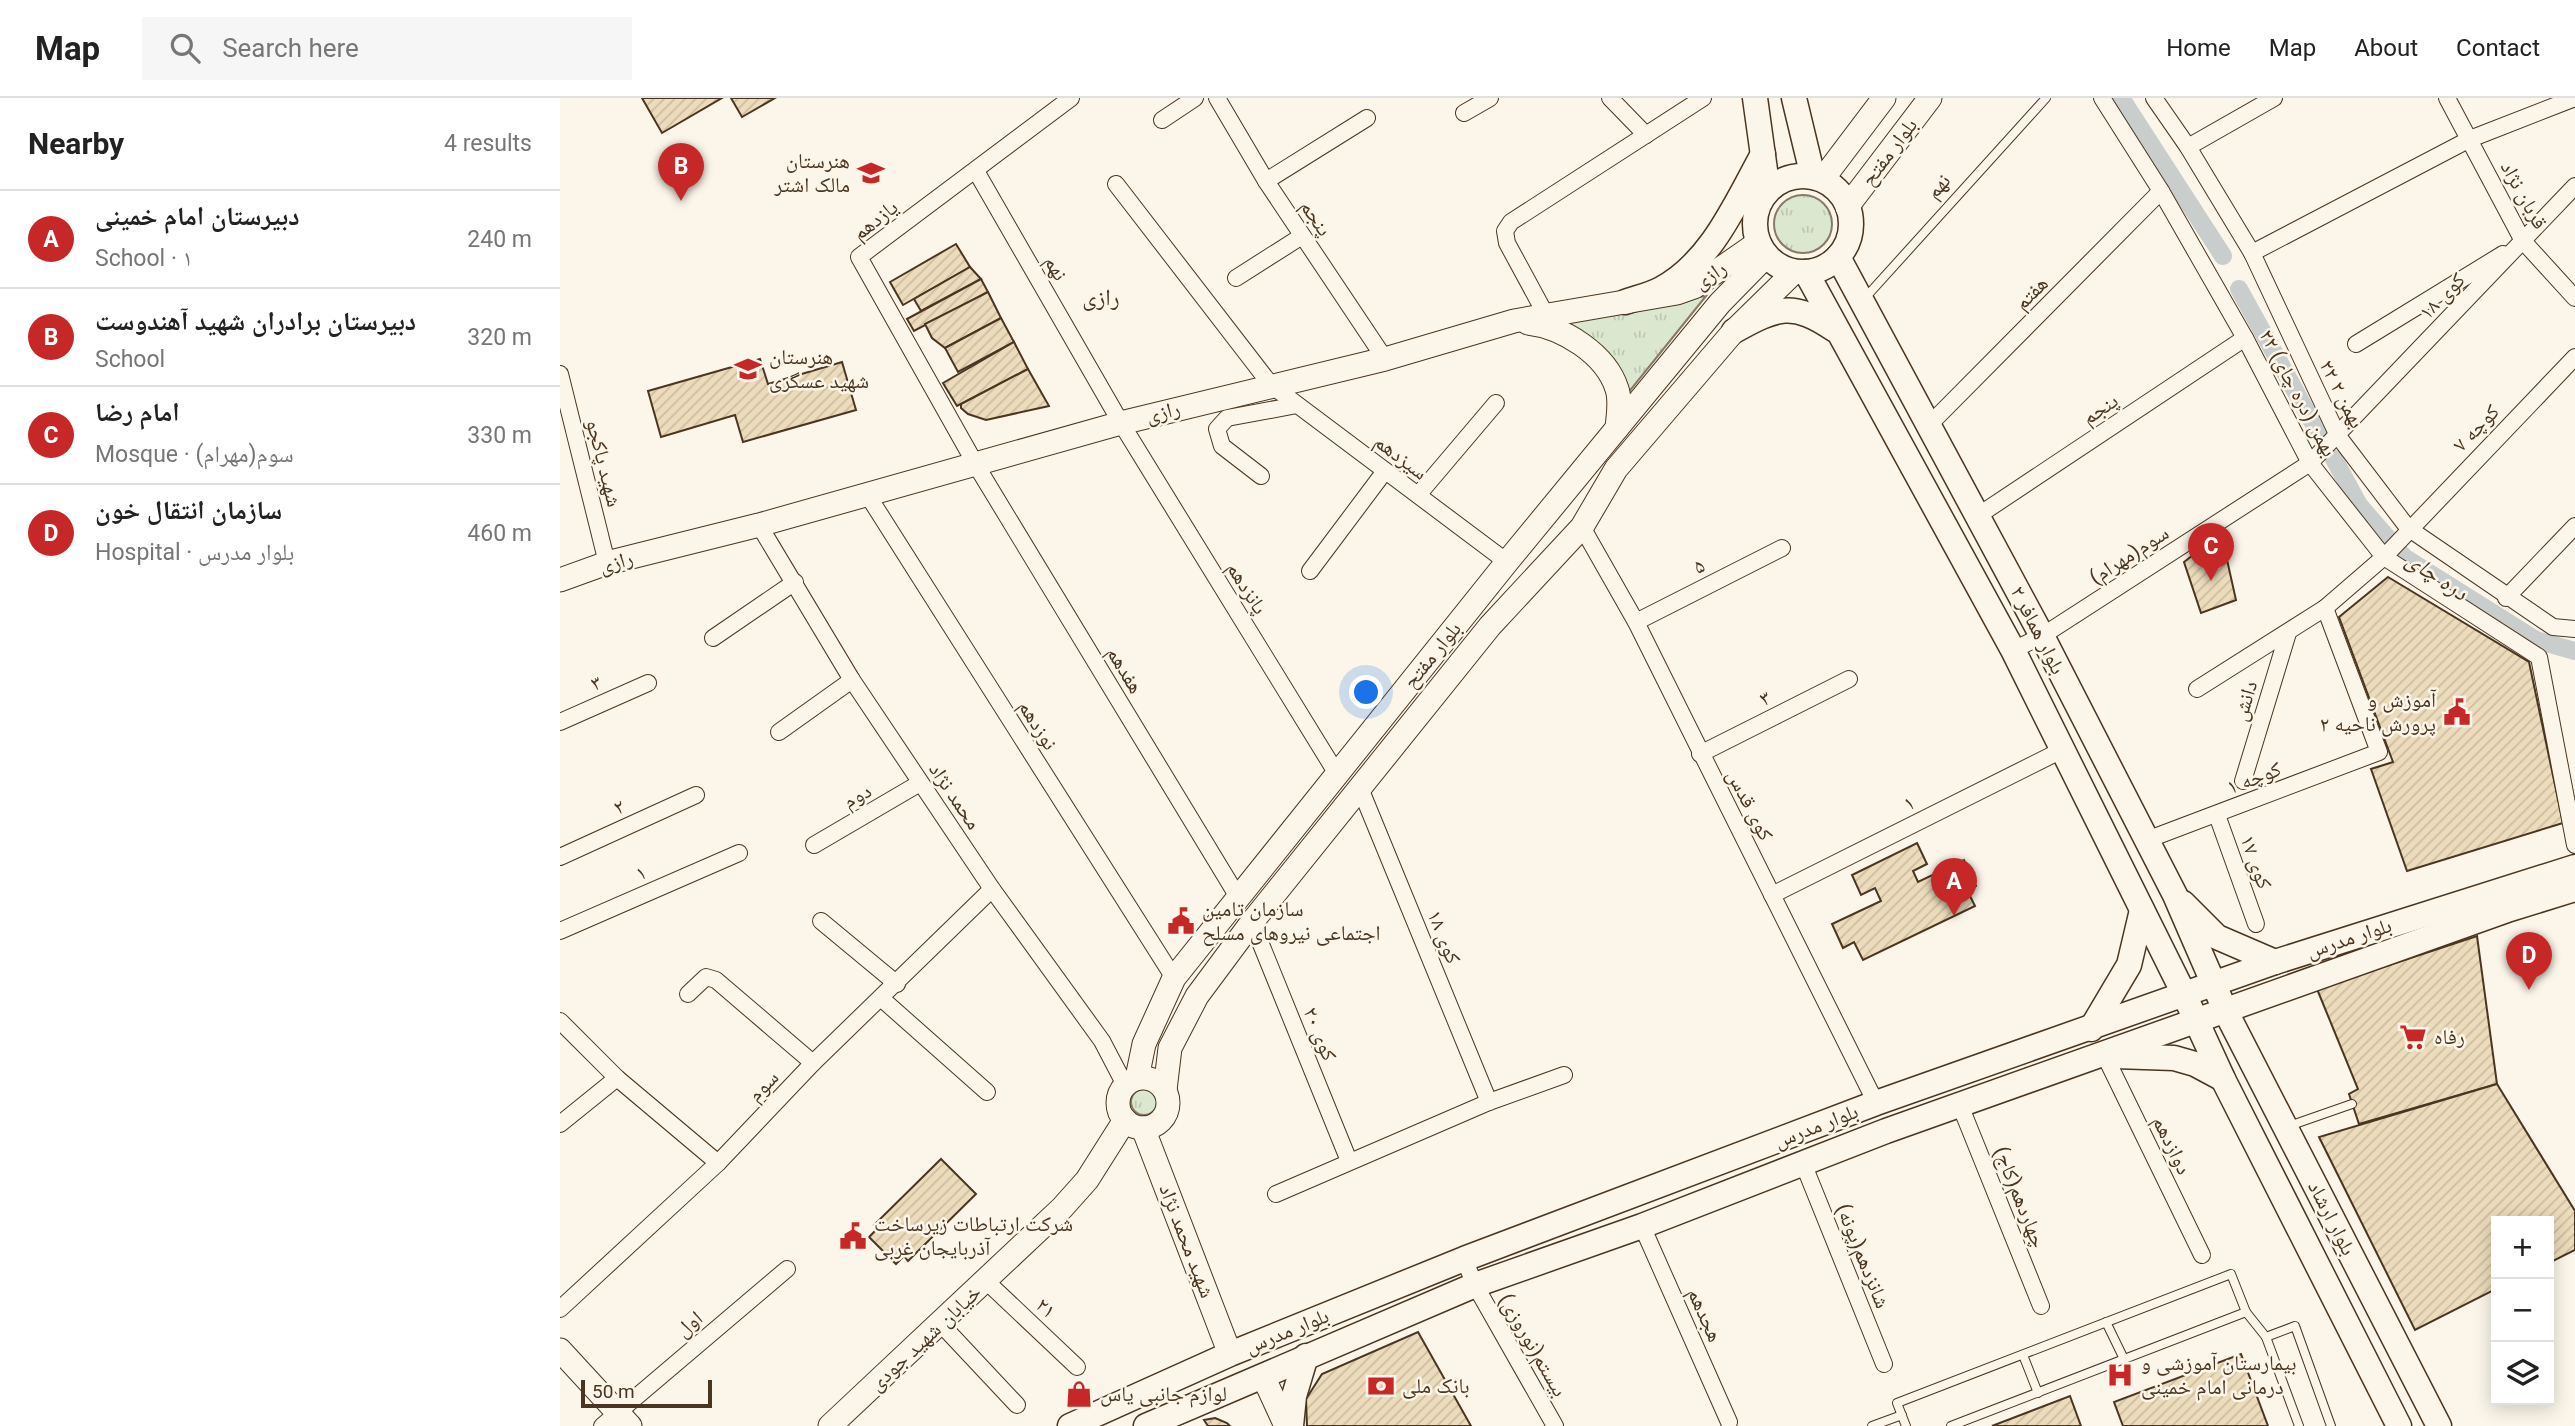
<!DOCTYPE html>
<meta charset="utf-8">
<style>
body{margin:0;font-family:Roboto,"Noto Naskh Arabic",sans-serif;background:#f6f6f6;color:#222}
.controls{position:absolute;right:21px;bottom:21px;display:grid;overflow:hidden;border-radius:0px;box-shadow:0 4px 18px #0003}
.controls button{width:63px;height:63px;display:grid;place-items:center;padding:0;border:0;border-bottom:2px solid #e0e0e0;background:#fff;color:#222;font:35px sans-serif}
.scale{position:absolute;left:21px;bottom:18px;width:131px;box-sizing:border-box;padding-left:7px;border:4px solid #4a3520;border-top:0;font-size:19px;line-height:24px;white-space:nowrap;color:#4a3520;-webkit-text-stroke:5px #fbf6e9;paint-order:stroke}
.you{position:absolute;left:807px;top:595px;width:24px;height:24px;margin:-18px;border:5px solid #fff;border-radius:50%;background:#1a73e8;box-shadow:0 0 0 10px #1a73e833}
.badge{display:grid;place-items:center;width:46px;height:46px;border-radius:50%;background:#c62828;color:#fff;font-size:23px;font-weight:700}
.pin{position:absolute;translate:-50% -58px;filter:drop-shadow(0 2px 4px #0008)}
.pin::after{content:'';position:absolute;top:37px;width:24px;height:21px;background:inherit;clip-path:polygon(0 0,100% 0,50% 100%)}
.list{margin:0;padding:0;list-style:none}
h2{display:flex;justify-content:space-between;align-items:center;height:91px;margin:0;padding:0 28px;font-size:30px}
h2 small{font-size:23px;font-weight:400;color:#767676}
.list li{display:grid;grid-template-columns:46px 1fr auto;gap:21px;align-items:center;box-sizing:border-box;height:98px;padding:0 28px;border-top:2px solid #e0e0e0}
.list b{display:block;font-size:26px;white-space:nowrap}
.list p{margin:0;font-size:23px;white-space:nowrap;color:#767676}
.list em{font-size:23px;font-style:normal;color:#767676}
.icon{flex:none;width:38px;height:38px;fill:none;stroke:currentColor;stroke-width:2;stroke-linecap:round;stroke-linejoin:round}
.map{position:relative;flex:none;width:2015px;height:1328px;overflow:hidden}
header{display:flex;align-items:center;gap:42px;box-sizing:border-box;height:98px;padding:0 35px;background:#fff;border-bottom:2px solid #e0e0e0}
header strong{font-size:33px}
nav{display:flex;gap:38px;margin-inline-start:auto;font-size:24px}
.search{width:490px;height:63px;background:#f6f6f6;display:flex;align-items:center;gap:18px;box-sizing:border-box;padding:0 24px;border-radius:0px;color:#767676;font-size:26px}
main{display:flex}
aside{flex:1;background:#fff}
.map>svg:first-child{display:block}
</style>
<header>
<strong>Map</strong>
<div class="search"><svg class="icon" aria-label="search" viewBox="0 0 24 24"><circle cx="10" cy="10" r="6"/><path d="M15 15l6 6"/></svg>Search here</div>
<nav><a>Home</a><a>Map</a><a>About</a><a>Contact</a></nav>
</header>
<main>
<aside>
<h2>Nearby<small>4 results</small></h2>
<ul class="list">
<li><span class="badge">A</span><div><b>دبیرستان امام خمینی</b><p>School · ۱</p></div><em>240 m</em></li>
<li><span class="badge">B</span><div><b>دبیرستان برادران شهید آهندوست</b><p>School</p></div><em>320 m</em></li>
<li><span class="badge">C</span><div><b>امام رضا</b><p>Mosque · سوم(مهرام)</p></div><em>330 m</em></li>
<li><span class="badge">D</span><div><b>سازمان انتقال خون</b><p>Hospital · بلوار مدرس</p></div><em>460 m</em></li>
</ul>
</aside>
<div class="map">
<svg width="2015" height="1328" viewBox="0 0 2015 1328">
<defs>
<pattern id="grass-tufts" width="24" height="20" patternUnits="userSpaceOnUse" patternTransform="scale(1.75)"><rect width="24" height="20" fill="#dce7d0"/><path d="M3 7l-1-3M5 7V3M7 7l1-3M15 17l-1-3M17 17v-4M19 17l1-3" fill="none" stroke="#bec7b2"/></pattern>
<pattern id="building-hatch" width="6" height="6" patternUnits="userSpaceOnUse" patternTransform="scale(1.75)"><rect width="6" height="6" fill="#ecdcbc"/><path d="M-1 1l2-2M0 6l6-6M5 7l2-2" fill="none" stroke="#ccbda1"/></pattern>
</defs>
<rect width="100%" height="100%" fill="#fbf6e9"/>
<g fill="url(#grass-tufts)" stroke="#887966" stroke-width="2">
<circle cx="1243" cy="126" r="29"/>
<path d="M1146 198 1068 295 994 220Z"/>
<circle cx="584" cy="1004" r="13"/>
</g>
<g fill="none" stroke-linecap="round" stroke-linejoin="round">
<g stroke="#c9cecd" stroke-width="18">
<path d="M1561 0 1663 158"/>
<path d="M1679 191 1759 336"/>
<path d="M1774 361 1799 407 1844 459 1976 542 2015 553"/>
</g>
</g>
<g fill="url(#building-hatch)" stroke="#4a3520" stroke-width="2">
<path d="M82 0H162L102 35Z"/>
<path d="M171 0H215L182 19Z"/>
<path d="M396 146 410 169 343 207 330 184Z"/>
<path d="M410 169 421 181 361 213 354 201Z"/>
<path d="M421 181 428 194 354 233 347 221Z"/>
<path d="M428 194 441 220 385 250 372 240 365 226Z"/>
<path d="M441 220 454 244 398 274 385 250Z"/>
<path d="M454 244 468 271 397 308 383 285Z"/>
<path d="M200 261 208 286 282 264 296 312 183 344 175 317 101 339 88 293Z"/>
<path d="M468 271 489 308 426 322 408 316 401 310V306Z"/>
<path d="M1661 435 1676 502 1641 515 1624 464Z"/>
<path d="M1828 479 1969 564 2003 725 1847 773 1811 671 1833 664 1779 519Z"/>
<path d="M1357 745 1367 766 1353 773 1358 784 1404 762 1416 788 1407 792 1415 808 1303 862 1294 844 1283 850 1272 826 1321 803 1315 790 1301 797 1292 777Z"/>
<path d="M1917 838 1937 986 1799 1026 1789 996 1798 991 1757 891Z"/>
<path d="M1937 986 2015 1113V1152L1989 1165V1123H1936V1191L1855 1232 1759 1039Z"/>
<path d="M381 1061 416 1096 348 1163 344 1158 336 1166 309 1139 317 1131 314 1127Z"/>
<path d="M858 1234 911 1328H747L746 1301 762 1276Z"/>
<path d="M1681 1256 1708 1328H1563L1554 1304Z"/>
<path d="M1510 1298 1521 1328H1432Z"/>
<path d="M655 1320 667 1325 670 1328H648L644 1322Z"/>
</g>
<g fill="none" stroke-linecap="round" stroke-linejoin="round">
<defs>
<g id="lane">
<path d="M1305 200 1486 0"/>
<path d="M1729 1028 1792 1006"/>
<path d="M1686 1214 1706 1239"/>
<path d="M1546 1224 1564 1261"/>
<path d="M1463 1257 1478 1295"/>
<path d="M1312 1328 1342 1317"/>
<path d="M1346 1328 1337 1305 1671 1176 1686 1214 1391 1328"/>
<path d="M1739 1328 1706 1239 1735 1228 1771 1328"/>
</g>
<g id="street">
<path d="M511 0 299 159 416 367 678 799"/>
<path d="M657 0 706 83 825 261"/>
<path d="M1050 0 1086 37"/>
<path d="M1542 0 1601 93 1685 240 1750 365 1824 459 1979 559 2015 747"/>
<path d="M1594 0 1628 49 1692 155 1778 338 1848 430 1993 529 2015 531"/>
<path d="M1887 0 1963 143 2015 200"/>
<path d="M904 15 930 0"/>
<path d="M602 22 635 0"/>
<path d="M1628 49 1714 0"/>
<path d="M416 73 561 325 777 676"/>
<path d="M706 83 807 20"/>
<path d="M556 86 711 287 947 464"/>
<path d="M1692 155 1910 41 2015 0"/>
<path d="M676 180 742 138"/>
<path d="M986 217 947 145 945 133 951 124 1143 0"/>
<path d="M1796 246 1943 156"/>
<path d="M0 276 47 465"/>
<path d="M1370 326 1601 93"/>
<path d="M701 378 662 348 657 331 667 320 737 307"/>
<path d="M307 396 614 880"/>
<path d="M858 397 936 305"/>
<path d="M1419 417 1685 240"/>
<path d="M199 427 292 582 432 791 542 943 565 987"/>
<path d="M1022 429 1076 524 1316 1005"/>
<path d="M750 473 825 373"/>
<path d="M1946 500 2015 428"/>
<path d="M1076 524 1222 450"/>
<path d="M153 540 235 484"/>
<path d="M1453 552 1482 538 1750 365 2015 88"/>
<path d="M1637 591 1765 510 1824 459 2015 259"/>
<path d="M0 624 88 585"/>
<path d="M219 634 292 582"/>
<path d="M1140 656 1289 581"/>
<path d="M1683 683 1728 535"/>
<path d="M800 690 929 1004"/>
<path d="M1657 717 1696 826"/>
<path d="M1584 743 1819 654 1765 510"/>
<path d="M254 747 360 685"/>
<path d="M0 759 136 697"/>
<path d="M1212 797 1504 651"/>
<path d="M261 823 337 886"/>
<path d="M692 824 789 1063"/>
<path d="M0 833 179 755"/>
<path d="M128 896 146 879 156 882 253 965"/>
<path d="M322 901 427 994"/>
<path d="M0 923 57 980 158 1065"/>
<path d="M1544 956 1642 1157"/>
<path d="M1400 1007 1481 1208"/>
<path d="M0 1026 57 980"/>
<path d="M1243 1065 1324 1266"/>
<path d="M716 1096 929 1004 1004 977"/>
<path d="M1082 1128 1169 1324"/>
<path d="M904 1161 915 1187 995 1328"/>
<path d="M426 1183 517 1269"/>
<path d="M0 1211 158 1065 253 965 432 791"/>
<path d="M380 1225 457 1307"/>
<path d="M42 1328 227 1171"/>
</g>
<g id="secondary">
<path d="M1262 82 1324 0"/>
<path d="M1287 109 1370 0"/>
<path d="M968 225C1003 229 1046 256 1057 291 1061 303 1058 318 1057 330"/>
<path d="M0 482 47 465 199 427 561 325 825 261 954 223 1117 195 1134 189 1199 144"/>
<circle cx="583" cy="1005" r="25"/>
<path d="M577 980 584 946 614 880 947 464 1160 205 1206 158"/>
<path d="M605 992 610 950 637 898 692 824 930 528 1022 429 1056 371 1174 233 1234 174"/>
<path d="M583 1030 670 1256"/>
<path d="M0 1252 70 1328"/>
<path d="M703 1278 726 1328"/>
<path d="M270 1328 502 1110 527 1082 565 1022"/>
</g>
<g id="primary">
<path d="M1195 0 1205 72"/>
<path d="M1234 0 1253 79"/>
<circle cx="1243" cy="126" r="48"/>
<path d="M1278 159 1482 538 1615 797 1665 912 1879 1328"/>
<path d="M1246 174 1453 552 1624 896 1663 981 1839 1328"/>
<path d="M1065 204C1076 200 1090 197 1101 191 1151 165 1177 103 1203 56"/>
<path d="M1174 233C1217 209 1233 203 1275 232"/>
<path d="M1623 805 1657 839 1715 864"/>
<path d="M1531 931 1569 867 1582 812"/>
<path d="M1555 958 1614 960 1635 966 1663 981"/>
<path d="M510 1328 670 1256 904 1161 1316 1005 1715 864 2015 769"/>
<path d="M586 1328 915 1187 1082 1128 1326 1033 1950 811 2015 791"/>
<path d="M731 1328 734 1298 746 1258"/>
</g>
</defs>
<use href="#lane" stroke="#4a3520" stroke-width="10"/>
<use href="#street" stroke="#4a3520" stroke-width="18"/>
<use href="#secondary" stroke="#4a3520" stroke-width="25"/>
<use href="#primary" stroke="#4a3520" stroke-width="27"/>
<use href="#lane" stroke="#fbf6e9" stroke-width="8"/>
<use href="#street" stroke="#fbf6e9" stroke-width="16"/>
<use href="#secondary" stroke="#fbf6e9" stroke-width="23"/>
<use href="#primary" stroke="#fbf6e9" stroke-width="24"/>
</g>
<defs>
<symbol id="school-bare" viewBox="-9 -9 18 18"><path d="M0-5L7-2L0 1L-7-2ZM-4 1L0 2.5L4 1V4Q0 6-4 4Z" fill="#c62828" stroke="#fbf6e9" stroke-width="2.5" paint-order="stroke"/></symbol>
<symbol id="civic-bare" viewBox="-9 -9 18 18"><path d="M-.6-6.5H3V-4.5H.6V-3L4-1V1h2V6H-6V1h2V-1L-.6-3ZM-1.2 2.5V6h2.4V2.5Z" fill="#c62828" stroke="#fbf6e9" stroke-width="2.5" paint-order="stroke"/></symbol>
<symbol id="supermarket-bare" viewBox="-9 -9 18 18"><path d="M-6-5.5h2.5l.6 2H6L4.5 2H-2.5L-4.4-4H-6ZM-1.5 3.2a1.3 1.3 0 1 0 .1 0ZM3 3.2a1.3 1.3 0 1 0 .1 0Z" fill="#c62828" stroke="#fbf6e9" stroke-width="2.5" paint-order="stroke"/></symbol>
<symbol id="hospital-bare" viewBox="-9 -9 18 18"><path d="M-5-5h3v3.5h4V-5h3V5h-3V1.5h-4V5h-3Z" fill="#c62828" stroke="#fbf6e9" stroke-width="2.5" paint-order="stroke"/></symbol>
<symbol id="bank-bare" viewBox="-9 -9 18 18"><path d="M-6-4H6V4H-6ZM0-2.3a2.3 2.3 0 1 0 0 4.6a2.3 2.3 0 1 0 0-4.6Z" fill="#c62828" stroke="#fbf6e9" stroke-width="2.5" paint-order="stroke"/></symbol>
<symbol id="shop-bare" viewBox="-9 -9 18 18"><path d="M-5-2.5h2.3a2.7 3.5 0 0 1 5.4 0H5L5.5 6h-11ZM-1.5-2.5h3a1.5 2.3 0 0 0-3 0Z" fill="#c62828" stroke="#fbf6e9" stroke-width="2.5" paint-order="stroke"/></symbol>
</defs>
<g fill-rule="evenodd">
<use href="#school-bare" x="292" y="56" width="38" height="38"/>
<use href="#school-bare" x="169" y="252" width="38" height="38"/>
<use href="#civic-bare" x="1878" y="595" width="38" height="38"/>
<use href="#civic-bare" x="602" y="804" width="38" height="38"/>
<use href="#supermarket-bare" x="1834" y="920" width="38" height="38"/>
<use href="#civic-bare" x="274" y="1119" width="38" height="38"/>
<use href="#hospital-bare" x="1541" y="1258" width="38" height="38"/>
<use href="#bank-bare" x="802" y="1269" width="38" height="38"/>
<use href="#shop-bare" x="500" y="1277" width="38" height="38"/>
</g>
<g text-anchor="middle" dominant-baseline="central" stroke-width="5" stroke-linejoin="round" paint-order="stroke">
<g font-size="21" fill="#4a3520" stroke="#fbf6e9">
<text transform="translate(1329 54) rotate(-53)">بلوار مفتح</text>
<text transform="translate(1378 88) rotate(-48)">نهم</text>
<text transform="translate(1964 97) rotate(61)">قربان نژاد</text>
<text transform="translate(756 120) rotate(56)">پنجم</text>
<text transform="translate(315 122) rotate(-38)">یازدهم</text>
<text transform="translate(496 170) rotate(60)">نهم</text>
<text transform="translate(1150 177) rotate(-34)">رازی</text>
<text transform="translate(1471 195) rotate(-45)">هفتم</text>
<text transform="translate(1882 198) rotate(-46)">کوی ۱۸</text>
<text transform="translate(1738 295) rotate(62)">۲۲ بهمن (دره چای)</text>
<text transform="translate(1782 296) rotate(63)">۲۲ بهمن ۲</text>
<text transform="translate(1540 311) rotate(-34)">پنجم</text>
<text transform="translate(603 314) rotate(-14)">رازی</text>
<text transform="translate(1916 330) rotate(-46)">کوچه ۷</text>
<text transform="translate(841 359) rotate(37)">سیزدهم</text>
<text transform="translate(44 365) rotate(76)">شهید پاکجو</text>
<text transform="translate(1569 457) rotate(-33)">سوم(مهرام)</text>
<text transform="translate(56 464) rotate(-16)">رازی</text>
<text transform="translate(1139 468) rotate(-27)">۵</text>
<text transform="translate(687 490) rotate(58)">پانزدهم</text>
<text transform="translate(1478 532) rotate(63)">بلوار همافر ۲</text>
<text transform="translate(872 557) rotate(-51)">بلوار مفتح</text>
<text transform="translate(565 572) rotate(59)">هفدهم</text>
<text transform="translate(36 585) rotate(-23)">۳</text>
<text transform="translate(1205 600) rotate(-27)">۳</text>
<text transform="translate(1685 603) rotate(-73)">دانش</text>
<text transform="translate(478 627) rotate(58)">نوزدهم</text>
<text transform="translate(1694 680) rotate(-21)">کوچه ۱</text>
<text transform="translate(297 698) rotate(-30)">دوم</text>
<text transform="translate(395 698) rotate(56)">محمد نژاد</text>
<text transform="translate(1349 705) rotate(-27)">۱</text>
<text transform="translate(1190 707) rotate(63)">کوی قدس</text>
<text transform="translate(59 709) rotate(-24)">۲</text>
<text transform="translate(1696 764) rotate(70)">کوی ۱۷</text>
<text transform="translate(81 775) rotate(-24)">۱</text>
<text transform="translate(884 839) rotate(68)">کوی ۱۸</text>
<text transform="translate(1789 840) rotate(-18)">بلوار مدرس</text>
<text transform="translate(760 936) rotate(68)">کوی ۲۰</text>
<text transform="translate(203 988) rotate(-46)">سوم</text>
<text transform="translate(1256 1028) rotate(-21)">بلوار مدرس</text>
<text transform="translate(1612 1047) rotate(64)">دوازدهم</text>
<text transform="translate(1460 1099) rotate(68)">چهاردهم(کاج)</text>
<text transform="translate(1772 1120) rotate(63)">بلوار ارشاد</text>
<text transform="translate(627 1143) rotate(69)">شهید محمد نژاد</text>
<text transform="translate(1303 1158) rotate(68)">شانزدهم(پونه)</text>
<text transform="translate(486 1210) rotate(43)">۲۱</text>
<text transform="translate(1145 1217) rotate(66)">هجدهم</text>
<text transform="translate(129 1226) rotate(-40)">اول</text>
<text transform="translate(727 1233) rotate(-22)">بلوار مدرس</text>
<text transform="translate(365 1240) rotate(-43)">خیابان شهید جودی</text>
<text transform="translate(973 1247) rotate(60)">بیستم(نوروزی)</text>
</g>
<g font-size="21" fill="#4a3520" stroke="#fbf6e9" text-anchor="start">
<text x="290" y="63" text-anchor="end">هنرستان<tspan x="290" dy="24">مالک اشتر</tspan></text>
<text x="209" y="259">هنرستان<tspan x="209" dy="24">شهید عسگری</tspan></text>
<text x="1876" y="602" text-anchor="end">آموزش و<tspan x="1876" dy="24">پرورش ناحیه ۲</tspan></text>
<text x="642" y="811">سازمان تامین<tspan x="642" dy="24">اجتماعی نیروهای مسلح</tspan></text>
<text x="1874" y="939">رفاه</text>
<text x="314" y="1126">شرکت ارتباطات زیرساخت<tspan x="314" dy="24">آذربایجان غربی</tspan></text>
<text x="1581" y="1265">بیمارستان آموزشی و<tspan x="1581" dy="24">درمانی امام خمینی</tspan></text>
<text x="842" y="1288">بانک ملی</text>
<text x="540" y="1296">لوازم جانبی یاس</text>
</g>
<g font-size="23" fill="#4a3520" stroke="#fbf6e9">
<text x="541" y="199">رازی</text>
</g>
<g font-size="23" font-style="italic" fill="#4a3520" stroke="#fbf6e9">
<text transform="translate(1877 478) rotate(34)">دره چای</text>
</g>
</g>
</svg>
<div class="controls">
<button>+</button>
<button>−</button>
<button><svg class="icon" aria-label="layers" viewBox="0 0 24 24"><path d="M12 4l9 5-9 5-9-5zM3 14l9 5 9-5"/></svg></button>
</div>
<div class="scale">50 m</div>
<div class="you"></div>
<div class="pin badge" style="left:1394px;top:818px">A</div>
<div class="pin badge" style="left:121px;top:103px">B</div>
<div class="pin badge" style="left:1651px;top:483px">C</div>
<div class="pin badge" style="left:1969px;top:892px">D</div>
</div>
</main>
